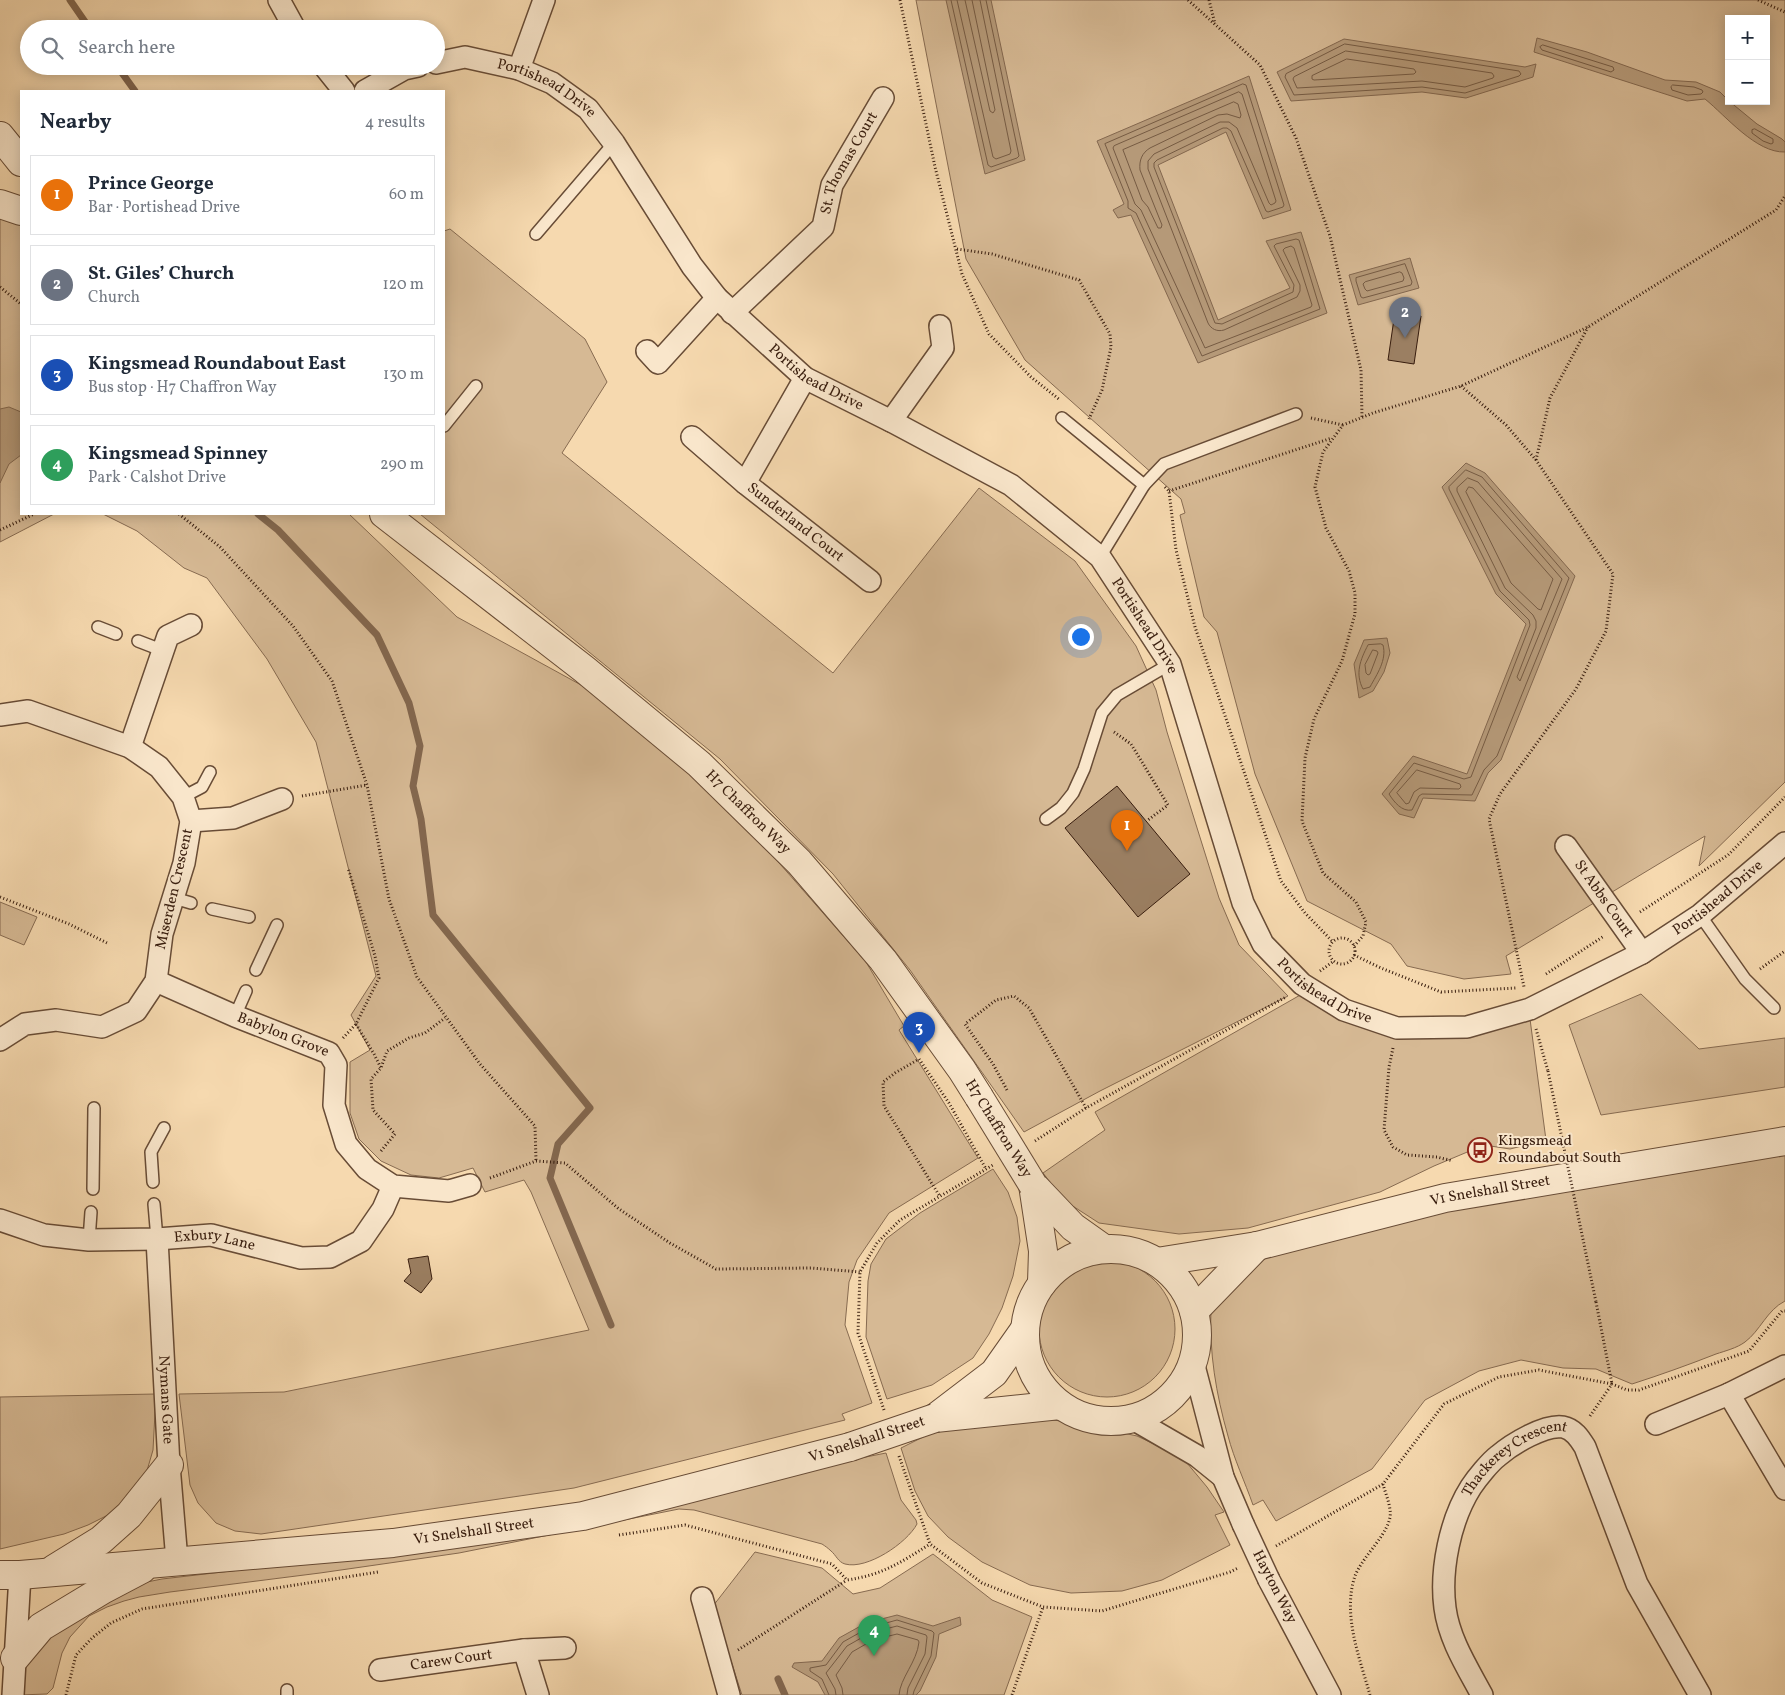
<!DOCTYPE html>
<meta charset="utf-8">
<style>
body{margin:0;font-family:Vollkorn,serif;background:#f6f6f7;color:#1f2937}
.controls{position:absolute;right:15px;top:15px;display:grid;overflow:hidden;border-radius:0px;box-shadow:0 2px 12px #0003}
.controls button{width:45px;height:45px;display:grid;place-items:center;padding:0;border:0;border-bottom:1px solid #e0e1e3;background:#fff;color:#1f2937;font:25px sans-serif}
.you{position:absolute;left:1080px;top:636px;width:18px;height:18px;margin:-12px;border:4px solid #fff;border-radius:50%;background:#1a73e8;box-shadow:0 0 0 8px #1a73e833}
.badge{display:grid;place-items:center;width:32px;height:32px;border-radius:50%;background:#8f2418;color:#fff;font-size:16px;font-weight:700}
.pin{position:absolute;translate:-50% -41px;filter:drop-shadow(0 1px 2px #0008)}
.pin::after{content:'';position:absolute;top:26px;width:18px;height:15px;background:inherit;clip-path:polygon(0 0,100% 0,50% 100%)}
.list{margin:0;padding:0;list-style:none}
h2{display:flex;justify-content:space-between;align-items:center;height:65px;margin:0;padding:0 20px;font-size:21px}
h2 small{font-size:16px;font-weight:400;color:#747a83}
.list li{display:grid;grid-template-columns:32px 1fr auto;gap:15px;align-items:center;box-sizing:border-box;height:80px;margin:0 10px 10px;padding:0 10px;border:1px solid #e0e1e3;border-radius:0px}
.list b{display:block;font-size:19px;white-space:nowrap}
.list p{margin:0;font-size:16px;white-space:nowrap;color:#747a83}
.list em{font-size:16px;font-style:normal;color:#747a83}
.icon{flex:none;width:28px;height:28px;fill:none;stroke:currentColor;stroke-width:2;stroke-linecap:round;stroke-linejoin:round}
.map{position:relative;flex:none;width:1785px;height:1695px;overflow:hidden}
.search{position:absolute;background:#fff;box-shadow:0 2px 12px #0003;left:20px;top:20px;width:425px;height:55px;display:flex;align-items:center;gap:12px;box-sizing:border-box;padding:0 18px;border-radius:28px;color:#747a83;font-size:19px}
.panel{position:absolute;background:#fff;box-shadow:0 2px 12px #0003;left:20px;top:90px;width:425px;height:425px;border-radius:0px}
.map>svg:first-child{display:block}
</style>
<div class="map">
<svg width="1785" height="1695" viewBox="0 0 1785 1695">
<rect width="100%" height="100%" fill="#f6d9af"/>
<filter id="stains"><feTurbulence type="fractalNoise" baseFrequency=".004" numOctaves="4"/><feColorMatrix values="0 0 0 0 .2 0 0 0 0 .09 0 0 0 0 .02 0 0 0 .5 -.17"/></filter>
<radialGradient id="worn" r=".72"><stop offset=".6" stop-color="#630" stop-opacity="0"/><stop offset="1" stop-color="#630" stop-opacity=".3"/></radialGradient>
<g fill="#d6b994" stroke="#876b51" fill-rule="evenodd">
<path d="M916 0H1785V782L1699 866 1705 836 1506 956 1511 974 1464 979 1407 966 1391 944 1307 901 1255 774 1217 632 1204 617 1180 515 1185 513 1181 499 1025 360 966 259ZM1729 19H1766V101H1729Z"/>
<path d="M0 209 21 221V514H54L0 542Z"/>
<path d="M450 229 585 339 607 382 562 453 833 673 979 488 1075 561 1136 646 1156 690 1167 732 1219 898 1239 945 1288 996 1100 1091 1024 1132 910 970 833 874 720 759 420 514H444V231Z"/>
<path d="M103 514H349L457 617 592 691 730 807 866 962 904 1026 899 1030 978 1158 889 1213 857 1260 849 1282 845 1325 872 1403 842 1414 845 1420 574 1488 261 1534 235 1531 216 1523 198 1503 190 1485 179 1394 284 1392 589 1330 531 1192 524 1180 485 1192 473 1168 439 1178 411 1175 381 1161 359 1139 350 1113V1062L370 1050 351 1015 376 976 316 742 267 659 207 578 184 568 137 531Z"/>
<path d="M0 902 37 917 24 945 0 935Z"/>
<path d="M1302 994 1361 1022 1530 1019 1546 1140 1510 1149 1484 1145 1434 1166 1380 1192 1248 1228 1179 1234 1099 1223 1065 1201 1043 1173 1105 1130 1095 1112Z"/>
<path d="M1641 994 1699 1049 1785 1038V1087L1601 1115 1569 1025Z"/>
<path d="M1785 1146V1301C1767 1310 1760 1331 1745 1342 1737 1348 1725 1351 1716 1354 1688 1365 1660 1375 1632 1384L1596 1369 1563 1368 1521 1360 1479 1371 1425 1400 1372 1469 1276 1521 1263 1500 1253 1505C1245 1482 1234 1459 1228 1436 1216 1394 1209 1352 1211 1309L1264 1258 1356 1228Z"/>
<path d="M993 1169 1008 1192 1017 1217 1020 1241 1013 1276 1002 1308 989 1334 973 1358 932 1385 887 1399 866 1337 868 1281 871 1264 886 1239 920 1213Z"/>
<circle cx="1107" cy="1329" r="68"/>
<path d="M156 1394 153 1450 146 1474 116 1511 88 1525 64 1534 0 1549V1397Z"/>
<path d="M1019 1416 1078 1423 1137 1436 1182 1457 1207 1487 1224 1512 1215 1515 1230 1545 1162 1580 1122 1591 1071 1593 1030 1585 982 1562 948 1537 928 1516 915 1491 901 1448 929 1434 927 1425Z"/>
<path d="M886 1453 901 1500 916 1520 917 1524C907 1543 867 1570 845 1564 838 1562 836 1555 831 1551 828 1548 825 1546 822 1544L694 1510 679 1509 459 1553 320 1573 170 1592 139 1597 124 1601 107 1607 89 1616 70 1637 62 1653 53 1688 47 1694 18 1695 26 1661 39 1641 142 1583 162 1579 378 1554Z"/>
<path d="M755 1552 822 1568 853 1594 880 1588 933 1554 992 1600 1032 1617 1004 1695H742L713 1606Z"/>
</g>
<g fill="#b59978" stroke="#83674e">
<path d="M946 0H991L1025 160 985 174Z"/>
<path d="M1537 38 1587 52 1665 80 1696 82 1720 92 1729 101 1757 124 1782 139 1785 142V152C1756 153 1726 116 1705 99L1687 101 1534 52Z"/>
<path d="M1344 39 1525 67 1536 64 1533 77 1466 98 1422 92 1291 101 1277 72Z"/>
<path d="M1249 76 1291 210 1263 219 1226 132 1158 165 1218 320 1290 288 1266 241 1301 232 1327 313 1198 363 1131 215 1118 218 1113 210 1124 204 1097 141Z"/>
<path d="M1410 258 1419 288 1358 305 1349 275Z"/>
<path d="M9 407 21 412V455L9 464 0 483V409Z"/>
<path d="M1466 463 1485 473 1575 576 1501 760 1488 773 1475 801 1423 798 1414 818 1399 814 1382 794 1413 756 1467 774 1526 624 1496 594 1442 487Z"/>
<path d="M1387 638 1390 653 1384 672 1373 691 1359 698 1354 664 1364 640Z"/>
<path d="M897 1615 933 1626 960 1617 961 1625 939 1634 936 1657 920 1691 916 1695H825L818 1682 792 1667 794 1663 822 1661 839 1638 866 1623Z"/>
</g>
<g fill="none" stroke-linecap="round" stroke-linejoin="round">
<g stroke="#765b43" stroke-width="1">
<path d="M951 0 988 165 991 167 1017 158 1019 156 986 0"/>
<path d="M957 0 993 157 996 159 1010 154 1011 151 980 0"/>
<path d="M965 0 990 111 993 113 995 110 972 0"/>
<path d="M1345 44 1519 71 1521 74 1519 76 1465 93 1422 87 1294 95 1285 77 1286 74Z"/>
<path d="M1543 45 1613 67 1614 70 1611 72 1542 50 1540 47Z"/>
<path d="M1346 51 1492 73 1494 76 1493 78 1465 87 1422 81 1297 88 1293 79 1294 77Z"/>
<path d="M1347 59 1414 69 1416 72 1414 74 1314 80 1312 79V76Z"/>
<path d="M1243 84 1246 85 1284 205 1283 207 1268 212 1266 211 1231 131 1227 128H1223L1157 160 1154 163V167L1215 323 1222 324 1293 292 1294 285 1274 246 1276 244 1296 239 1299 240 1320 309 1202 356 1136 213 1128 208V201L1105 144Z"/>
<path d="M1673 85 1694 87 1702 90 1703 92 1701 94 1688 95 1672 90 1671 87Z"/>
<path d="M1239 92 1242 94 1276 201 1275 203 1271 205 1269 203 1237 128 1229 122H1220L1154 154 1148 161V169L1208 323C1211 329 1217 332 1224 330L1297 297 1300 291V285L1283 250 1285 248 1291 246 1294 248 1312 305 1311 307 1205 348 1141 210 1135 204 1113 148 1114 146Z"/>
<path d="M1234 102 1238 104 1241 115 1240 118 1227 114 1218 115 1150 148C1142 153 1139 160 1140 170L1162 225 1161 228H1158L1148 207 1142 200 1123 150Z"/>
<path d="M1755 129 1773 139V143L1771 144 1763 141 1752 133V130Z"/>
<path d="M1405 264 1412 282 1411 285 1363 298 1361 297 1356 281V278Z"/>
<path d="M1400 272 1402 273 1404 278 1403 281 1367 291 1365 289 1363 284 1365 282Z"/>
<path d="M1466 470 1482 477 1569 578 1497 756 1484 770 1472 795 1422 794 1419 796 1412 810C1402 812 1394 802 1389 794L1414 763 1464 779 1471 777 1530 625 1529 620 1500 591 1449 489V487Z"/>
<path d="M1468 478 1478 482 1562 579 1520 681 1517 677 1536 628V621L1533 615 1505 588 1457 491V488Z"/>
<path d="M1469 487 1473 488 1553 579 1541 610 1538 609 1511 583 1466 492Z"/>
<path d="M1381 644 1383 645C1387 660 1377 674 1370 687L1363 689C1355 674 1360 660 1368 645Z"/>
<path d="M1373 650 1377 651 1378 653 1370 674 1368 675 1366 673 1365 665Z"/>
<path d="M1417 770 1460 784 1461 787 1459 789 1420 788 1414 792 1409 803 1406 804 1397 793Z"/>
<path d="M829 1695 822 1679 810 1671V1668L826 1665 843 1642 868 1628 897 1620 932 1631 934 1633 931 1656 914 1691 913 1695"/>
<path d="M836 1695 835 1689 826 1673 847 1646 870 1633 897 1626 926 1635 927 1637 925 1654 908 1688 907 1695"/>
<path d="M843 1695 842 1688 836 1675 852 1652 873 1640 897 1634 918 1640 919 1642C917 1662 900 1678 899 1695"/>
</g>
<g stroke="#83674e" stroke-width="7">
<path d="M70 0 90 29"/>
<path d="M117 66 135 91"/>
<path d="M258 514 278 530 377 635 409 703 420 746 413 786 421 819 433 915 590 1108 558 1144 550 1178 611 1325"/>
<path d="M778 1679 785 1695"/>
</g>
</g>
<g fill="#9b7f62" stroke="#381d0e">
<path d="M1395 312 1421 316 1414 364 1388 360Z"/>
<path d="M1117 786 1190 874 1138 917 1065 828Z"/>
<path d="M428 1256 432 1279 421 1293 404 1281 411 1273 408 1259Z"/>
</g>
<g fill="none" stroke-linecap="round" stroke-linejoin="round">
<defs>
<g id="service">
<path d="M536 234 614 143"/>
<path d="M1062 418 1144 485"/>
<path d="M444 426 476 386"/>
<path d="M1100 557 1144 485 1164 464 1296 414"/>
<path d="M98 627 116 634"/>
<path d="M138 641 164 651"/>
<path d="M183 797 202 787 210 772"/>
<path d="M1046 819 1061 808 1073 793 1084 769 1102 713 1117 695 1170 664"/>
<path d="M174 898 191 903"/>
<path d="M212 909 249 917"/>
<path d="M1700 915 1745 979 1774 1008"/>
<path d="M256 970 277 925"/>
<path d="M235 1016 246 991"/>
<path d="M153 1182 151 1152 164 1128"/>
<path d="M93 1189 94 1108"/>
<path d="M154 1204 157 1239"/>
<path d="M89 1240 91 1212"/>
<path d="M287 1695V1690"/>
</g>
<g id="minor">
<path d="M279 0 295 29"/>
<path id="s1" d="M436 63 465 57 519 69 552 83 588 109 614 143 692 266 717 298 805 378 891 421 1011 485 1100 557 1170 664 1243 903 1263 944 1302 984 1344 1010 1397 1028 1467 1027 1530 1009 1642 953 1700 915 1785 843"/>
<path d="M324 66 344 91"/>
<path d="M519 69 544 0"/>
<path d="M365 91 404 69 418 66"/>
<path id="s2" d="M732 313 823 227 832 185 883 98"/>
<path d="M647 351 658 363 717 298"/>
<path id="s3" d="M805 378 745 483 870 581"/>
<path d="M891 421 943 348 940 326"/>
<path d="M692 437 745 483"/>
<path d="M0 715 28 711 130 747 159 767 183 797 191 821 184 863 162 934 156 981 136 1011 102 1027 56 1020 25 1024 0 1040"/>
<path d="M130 747 168 636 191 625"/>
<path d="M191 821 233 818 282 799"/>
<path id="s4" d="M1566 846 1642 953"/>
<path id="s5" d="M156 981 235 1016 329 1053 336 1065 334 1105 346 1144 367 1169 393 1186 449 1191 470 1185"/>
<path id="s6" d="M0 1220 44 1235 89 1240 157 1239 211 1235 301 1258 330 1257 361 1241 383 1209 393 1186"/>
<path id="s7" d="M157 1239 169 1465 177 1561"/>
<path d="M1193 1362 1223 1477 1243 1524"/>
<path d="M1785 1366 1729 1394 1785 1489"/>
<path d="M1133 1419 1197 1456 1223 1477"/>
<path d="M1656 1424 1729 1394"/>
<path d="M1269 1580 1330 1695"/>
<path d="M702 1598 729 1695"/>
<path d="M524 1650 538 1695"/>
<path id="s8" d="M380 1670 524 1650 565 1648"/>
<path d="M13 1695 20 1575"/>
<path id="s9" d="M1482 1695C1467 1667 1449 1639 1445 1608 1440 1570 1450 1520 1471 1487 1477 1478 1490 1462 1498 1456 1512 1444 1545 1424 1563 1427 1574 1429 1580 1439 1585 1447L1637 1584 1700 1695"/>
</g>
<g id="tertiary">
<path d="M0 136 21 162"/>
<path d="M0 204 21 211"/>
<path id="s10" d="M384 514 584 669 699 764 799 862 883 960 962 1070 979 1097"/>
<path d="M1033 1185 1043 1251 1042 1283"/>
<path d="M1033 1185 1073 1227 1104 1249"/>
<circle cx="1111" cy="1335" r="86"/>
<path id="s11" d="M1157 1262 1257 1246 1445 1198 1785 1141"/>
<path d="M1194 1311 1257 1246"/>
<path d="M935 1418 994 1373 1025 1329"/>
<path d="M935 1418 1060 1405"/>
<path d="M54 1569 101 1540 129 1515 169 1465"/>
<path id="s12" d="M0 1575H20L393 1543 583 1516 850 1447"/>
<path d="M15 1658 41 1627 104 1589 142 1569"/>
</g>
</defs>
<use href="#service" stroke="#684c36" stroke-width="14"/>
<use href="#minor" stroke="#684c36" stroke-width="24"/>
<use href="#tertiary" stroke="#684c36" stroke-width="30"/>
<g stroke="#381d0e" stroke-width="3" stroke-dasharray="1 2.5" stroke-linecap="butt">
<path d="M900 0 935 167 962 274 989 334 1031 377 1060 400"/>
<path d="M1188 0 1260 65 1296 138 1330 236 1361 370 1362 417"/>
<path d="M1209 0 1215 24"/>
<path d="M1758 0 1785 12"/>
<path d="M957 249 992 254 1079 280 1110 334 1111 347 1102 390 1089 419"/>
<path d="M0 287 21 304"/>
<path d="M1461 386 1506 425 1536 460 1613 574 1606 631 1576 689 1500 794 1489 819 1524 987"/>
<path d="M1311 418 1343 425"/>
<path d="M1536 460 1550 398 1588 327"/>
<path d="M1165 487 1169 491 1176 550 1195 627 1281 881 1305 913 1333 942"/>
<path d="M1169 491 1332 438"/>
<path d="M179 514 220 547 293 626 332 681 367 785 389 899 417 977 480 1064 535 1126 536 1161"/>
<path d="M0 530 34 514"/>
<path d="M1114 732 1131 744 1168 805 1148 820"/>
<path d="M302 796 367 785"/>
<path d="M0 897 69 924 107 943"/>
<path d="M1640 912 1728 855 1785 797"/>
<circle cx="1342" cy="951" r="13"/>
<path d="M1354 946 1363 936 1366 922 1356 902 1323 873 1302 821 1305 758 1314 719 1342 661 1355 614V593L1349 571 1326 528 1315 487 1323 452 1343 425 1373 413 1461 386 1588 327 1776 210 1785 196"/>
<path d="M1354 955 1381 968 1441 992 1516 988"/>
<path d="M1760 969 1785 951"/>
<path d="M1320 971 1334 961"/>
<path d="M1546 974 1604 936"/>
<path d="M356 1024 374 1054 381 1068"/>
<path d="M1536 1029 1548 1071"/>
<path d="M343 1038 356 1024 379 978 375 956 348 868"/>
<path d="M1393 1048 1389 1067 1384 1130 1393 1147 1407 1155 1437 1157 1453 1161"/>
<path d="M1007 1090 993 1064 965 1024 996 1000 1014 996 1029 1008 1086 1108"/>
<path d="M1035 1141 1086 1108 1286 997"/>
<path d="M381 1151 395 1134 373 1110 371 1079 381 1068 387 1051 409 1038 425 1033 445 1018"/>
<path d="M490 1178 536 1161 565 1163 619 1209 670 1243 716 1269 811 1268 860 1272"/>
<path d="M939 1195 884 1106 883 1082 895 1073 919 1059 949 1103 986 1169"/>
<path d="M884 1410 858 1333 860 1272 877 1243 900 1220 993 1165"/>
<path d="M1590 1416 1612 1384 1627 1390H1639L1749 1351 1782 1311H1785"/>
<path d="M899 1456 930 1544 982 1583 1043 1607 1102 1611 1230 1572 1238 1568"/>
<path d="M619 1535 685 1525 832 1564 847 1580C882 1575 900 1563 930 1544"/>
<path d="M1276 1546 1383 1484 1444 1404 1499 1377 1539 1370 1612 1384 1596 1302"/>
<path d="M738 1650 847 1580"/>
<path d="M66 1695 76 1655 92 1638 111 1623 142 1609 378 1572"/>
<path d="M1012 1695 1043 1607"/>
<path d="M1370 1695C1360 1659 1343 1617 1354 1579 1360 1557 1394 1531 1390 1510 1389 1501 1385 1492 1383 1484"/>
</g>
<use href="#service" stroke="#f9e6cb" stroke-width="11"/>
<use href="#minor" stroke="#f9e6cb" stroke-width="21"/>
<use href="#tertiary" stroke="#f9e6cb" stroke-width="28"/>
<defs>
<path id="minor-bridge" d="M1243 1524 1269 1580"/>
<g id="tertiary-bridge">
<path d="M979 1097 1033 1185"/>
<path d="M850 1447 935 1418"/>
</g>
</defs>
<use href="#minor-bridge" stroke="#684c36" stroke-width="24" stroke-linecap="butt"/>
<use href="#tertiary-bridge" stroke="#684c36" stroke-width="30" stroke-linecap="butt"/>
<path stroke="#381d0e" stroke-width="3" stroke-dasharray="1 2.5" stroke-linecap="butt" d="M1548 1071 1596 1302"/>
<use href="#minor-bridge" stroke="#f9e6cb" stroke-width="21"/>
<use href="#tertiary-bridge" stroke="#f9e6cb" stroke-width="28"/>
</g>
<defs>
<symbol id="bus-ring" viewBox="-11 -11 22 22"><circle r="9.5" fill="#f9e6cb" stroke="#8f2418" stroke-width="1.5"/><path d="M-5-6H5V4H4V6H2V4H-2V6H-4V4H-5ZM-3.5-4V0h7V-4ZM-3.5 1.2v1.5H-2V1.2ZM2 1.2v1.5H3.5V1.2Z" fill="#8f2418"/></symbol>
</defs>
<g fill-rule="evenodd">
<use href="#bus-ring" x="1466" y="1136" width="28" height="28"/>
</g>
<g text-anchor="middle" dominant-baseline="central" stroke-width="4" stroke-linejoin="round" paint-order="stroke">
<g font-size="15" fill="#381d0e" stroke="#f9e6cb">
<text stroke="none"><textPath href="#s1" startOffset="118">Portishead Drive</textPath></text>
<text stroke="none"><textPath href="#s2" startOffset="195">St. Thomas Court</textPath></text>
<text stroke="none"><textPath href="#s1" startOffset="522">Portishead Drive</textPath></text>
<text stroke="none"><textPath href="#s3" startOffset="185">Sunderland Court</textPath></text>
<text stroke="none"><textPath href="#s1" startOffset="942">Portishead Drive</textPath></text>
<text stroke="none"><textPath href="#s10" startOffset="471">H7 Chaffron Way</textPath></text>
<text transform="translate(175 889) rotate(-77)">Miserden Crescent</text>
<text stroke="none"><textPath href="#s1" startOffset="1799">Portishead Drive</textPath></text>
<text stroke="none"><textPath href="#s4" startOffset="65">St Abbs Court</textPath></text>
<text stroke="none"><textPath href="#s1" startOffset="1362">Portishead Drive</textPath></text>
<text stroke="none"><textPath href="#s5" startOffset="138">Babylon Grove</textPath></text>
<text transform="translate(998 1129) rotate(58)">H7 Chaffron Way</text>
<text stroke="none"><textPath href="#s11" startOffset="341">V1 Snelshall Street</textPath></text>
<text stroke="none"><textPath href="#s6" startOffset="218">Exbury Lane</textPath></text>
<text stroke="none"><textPath href="#s7" startOffset="161">Nymans Gate</textPath></text>
<text transform="translate(867 1440) rotate(-18)">V1 Snelshall Street</text>
<text stroke="none"><textPath href="#s9" startOffset="275">Thackerey Crescent</textPath></text>
<text stroke="none"><textPath href="#s12" startOffset="476">V1 Snelshall Street</textPath></text>
<text transform="translate(1274 1587) rotate(63)">Hayton Way</text>
<text stroke="none"><textPath href="#s8" startOffset="72">Carew Court</textPath></text>
</g>
<g font-size="15" fill="#381d0e" stroke="#f9e6cb" text-anchor="start">
<text x="1498" y="1141">Kingsmead<tspan x="1498" dy="17">Roundabout South</tspan></text>
</g>
</g>
<rect width="100%" height="100%" filter="url(#stains)"/>
<rect width="100%" height="100%" fill="url(#worn)"/>
</svg>
<div class="controls">
<button>+</button>
<button>−</button>
</div>
<div class="you"></div>
<div class="pin badge" style="left:1127px;top:851px;background:#e8710a">1</div>
<div class="pin badge" style="left:1405px;top:338px;background:#6b7280">2</div>
<div class="pin badge" style="left:919px;top:1053px;background:#1a4fb4">3</div>
<div class="pin badge" style="left:874px;top:1656px;background:#2e9e5b">4</div>
<div class="search"><svg class="icon" aria-label="search" viewBox="0 0 24 24"><circle cx="10" cy="10" r="6"/><path d="M15 15l6 6"/></svg>Search here</div>
<section class="panel">
<h2>Nearby<small>4 results</small></h2>
<ul class="list">
<li><span class="badge" style="background:#e8710a">1</span><div><b>Prince George</b><p>Bar · Portishead Drive</p></div><em>60 m</em></li>
<li><span class="badge" style="background:#6b7280">2</span><div><b>St. Giles’ Church</b><p>Church</p></div><em>120 m</em></li>
<li><span class="badge" style="background:#1a4fb4">3</span><div><b>Kingsmead Roundabout East</b><p>Bus stop · H7 Chaffron Way</p></div><em>130 m</em></li>
<li><span class="badge" style="background:#2e9e5b">4</span><div><b>Kingsmead Spinney</b><p>Park · Calshot Drive</p></div><em>290 m</em></li>
</ul>
</section>
</div>
